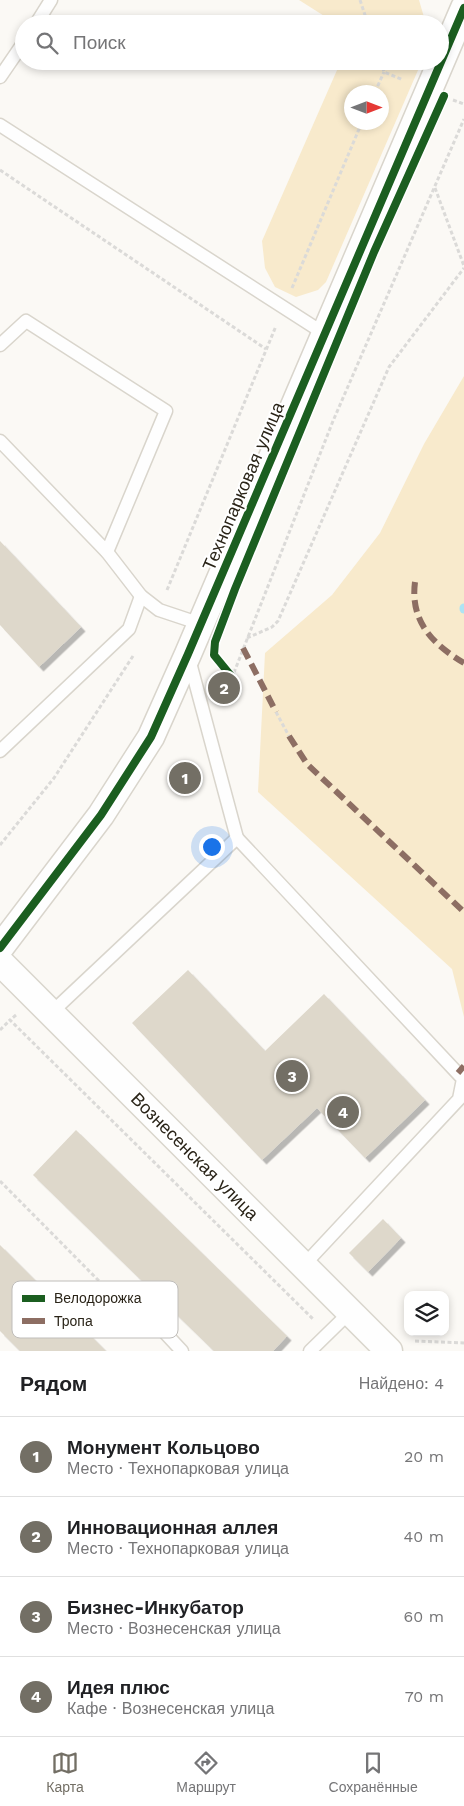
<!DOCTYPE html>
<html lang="ru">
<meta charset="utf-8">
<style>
body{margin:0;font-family:"Work Sans",sans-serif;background:#f6f6f6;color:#202124}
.controls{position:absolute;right:15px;bottom:15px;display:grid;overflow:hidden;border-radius:10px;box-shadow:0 2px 8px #0003}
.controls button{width:45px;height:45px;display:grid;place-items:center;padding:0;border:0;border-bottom:1px solid #e0e0e0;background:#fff;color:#202124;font:25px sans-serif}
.compass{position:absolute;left:344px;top:85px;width:45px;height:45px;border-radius:50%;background:#fff;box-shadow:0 2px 8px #0003;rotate:90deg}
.you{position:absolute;left:211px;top:846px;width:18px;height:18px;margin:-12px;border:4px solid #fff;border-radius:50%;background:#1a73e8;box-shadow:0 0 0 8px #1a73e833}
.badge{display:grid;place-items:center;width:32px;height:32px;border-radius:50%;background:#736f65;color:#fff;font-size:16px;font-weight:700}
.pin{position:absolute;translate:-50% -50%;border:2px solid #fff;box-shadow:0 1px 5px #0006}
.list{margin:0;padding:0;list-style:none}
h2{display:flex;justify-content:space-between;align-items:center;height:65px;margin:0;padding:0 20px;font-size:21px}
h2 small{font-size:16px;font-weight:400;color:#757577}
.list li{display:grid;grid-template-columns:32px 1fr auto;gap:15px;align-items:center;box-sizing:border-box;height:80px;padding:0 20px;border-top:1px solid #e0e0e0}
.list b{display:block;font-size:19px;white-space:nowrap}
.list p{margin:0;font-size:16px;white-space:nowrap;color:#757577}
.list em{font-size:16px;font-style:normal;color:#757577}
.icon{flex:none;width:28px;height:28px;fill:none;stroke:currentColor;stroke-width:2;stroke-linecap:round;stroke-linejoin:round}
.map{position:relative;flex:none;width:464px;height:1351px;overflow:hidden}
.search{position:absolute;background:#fff;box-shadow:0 2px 8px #0003;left:15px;right:15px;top:15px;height:55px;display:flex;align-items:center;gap:12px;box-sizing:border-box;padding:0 18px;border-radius:28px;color:#757577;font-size:19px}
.sheet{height:385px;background:#fff}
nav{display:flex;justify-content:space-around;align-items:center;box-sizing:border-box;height:70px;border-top:1px solid #e0e0e0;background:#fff;font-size:14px;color:#757577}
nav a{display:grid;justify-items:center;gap:2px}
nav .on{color:#736f65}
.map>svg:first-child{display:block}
</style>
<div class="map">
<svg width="464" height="1351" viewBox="0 0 464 1351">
<defs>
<filter id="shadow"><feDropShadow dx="4.5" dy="4.5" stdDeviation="0" flood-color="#0004"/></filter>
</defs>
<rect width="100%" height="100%" fill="#fbf9f5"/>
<g fill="#f8eacc" fill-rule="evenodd">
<path d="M299 0H419L426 24H330L329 19Z"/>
<path d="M341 61H422L326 282 318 290 296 297 275 287 265 268 262 241ZM382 92V122H352V92Z"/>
<path d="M464 376V1017L452 969 258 792 265 653 332 595 380 533 424 444Z"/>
</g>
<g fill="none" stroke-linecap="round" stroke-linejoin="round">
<path stroke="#aee3f4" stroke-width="9" d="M464 608V609"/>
</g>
<g fill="#ded8cb" filter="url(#shadow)">
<path d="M0 541 81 627 39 667 0 625Z"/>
<path d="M188 970 265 1051 324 994 425 1100 365 1158 317 1108 262 1160 132 1023Z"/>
<path d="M76 1130 287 1336 273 1351H214L33 1175Z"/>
<path d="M383 1219 401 1238 368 1272 349 1253Z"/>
<path d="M0 1245 106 1351H20L0 1331Z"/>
</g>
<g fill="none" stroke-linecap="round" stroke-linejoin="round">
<defs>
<g id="service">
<path d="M36 24 51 0"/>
<path d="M0 77 24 42"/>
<path d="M0 125 325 334"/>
<path d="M0 345 26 321 166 411 107 552"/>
<path d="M0 441 107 552 141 596 159 610 201 624"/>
<path d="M0 751 129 629 141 596"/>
<path d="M237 838 463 1079 459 1099 304 1265"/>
<path d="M51 1013 237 838 189 659"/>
<path d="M126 1291 182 1351"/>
<path d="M310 1351 350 1312"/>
</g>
<g id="minor">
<path d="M0 948 101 815 151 737 188 654 464 8"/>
<path d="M0 962 389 1351"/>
</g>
</defs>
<use href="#service" stroke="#d9d5cc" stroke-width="15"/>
<use href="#minor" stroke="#d9d5cc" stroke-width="29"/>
<g stroke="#dbdad8" stroke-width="3" stroke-dasharray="4 2.5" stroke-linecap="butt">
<path d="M360 0 368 24"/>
<path d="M381 61 384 72 403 80"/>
<path d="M375 92 384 72"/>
<path d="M453 100 464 104"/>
<path d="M0 170 266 349"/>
<path d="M435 188 464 266"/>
<path d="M292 288 362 122"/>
<path d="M167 590 276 326"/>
<path d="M247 638 272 627 278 621 389 367 464 268"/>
<path d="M222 703 333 421 464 119"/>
<path d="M276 712 289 736"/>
<path d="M0 845 54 778 133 656"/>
<path d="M16 1015 10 1020 313 1319"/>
<path d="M0 1030 10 1020"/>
<path d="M0 1181 107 1289"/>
<path d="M415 1341 464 1343"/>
</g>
<use href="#service" stroke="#fefefe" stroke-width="12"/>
<use href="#minor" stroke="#fefefe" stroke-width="26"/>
<g stroke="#8d6e63" stroke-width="6" stroke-dasharray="12 6" stroke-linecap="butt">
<path d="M415 582C410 621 432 644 464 663"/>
<path d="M243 648 276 712"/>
<path d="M289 736 307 764 464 912"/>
<path d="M458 1073 464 1066"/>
</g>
<defs>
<g id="cycleway">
<path d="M232 677 214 655 215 642 235 589 374 252 444 96"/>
<path d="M0 948 101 815 151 737 188 654 464 8"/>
</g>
</defs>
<use href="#cycleway" stroke="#fff" stroke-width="11"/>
<use href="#cycleway" stroke="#1b5e20" stroke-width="8"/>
</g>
<g text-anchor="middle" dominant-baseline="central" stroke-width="4" stroke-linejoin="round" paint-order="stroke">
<g font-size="18" fill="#2a2418" stroke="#fff">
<text transform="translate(243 486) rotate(-67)">Технопарковая улица</text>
<text transform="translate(195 1156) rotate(45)">Вознесенская улица</text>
</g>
</g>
<rect x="12" y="1281" width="166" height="57" rx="8" fill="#fff" stroke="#bfbdba" stroke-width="1"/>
<rect x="22" y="1295" width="23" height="7" fill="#1b5e20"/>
<rect x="22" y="1318" width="23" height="6" fill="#8d6e63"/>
<g font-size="14" fill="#2a2418">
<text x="54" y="1303">Велодорожка</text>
<text x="54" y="1326">Тропа</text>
</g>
</svg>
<div class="controls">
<button><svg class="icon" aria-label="layers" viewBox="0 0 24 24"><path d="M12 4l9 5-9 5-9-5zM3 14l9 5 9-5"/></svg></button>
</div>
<svg class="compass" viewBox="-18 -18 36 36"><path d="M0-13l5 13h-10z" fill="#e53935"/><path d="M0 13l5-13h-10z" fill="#757577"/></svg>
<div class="you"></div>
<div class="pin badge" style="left:185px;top:778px">1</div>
<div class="pin badge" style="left:224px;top:688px">2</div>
<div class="pin badge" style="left:292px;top:1076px">3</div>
<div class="pin badge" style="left:343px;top:1112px">4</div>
<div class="search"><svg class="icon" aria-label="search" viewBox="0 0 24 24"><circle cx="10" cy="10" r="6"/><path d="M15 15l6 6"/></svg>Поиск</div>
</div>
<section class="sheet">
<h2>Рядом<small>Найдено: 4</small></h2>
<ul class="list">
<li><span class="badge">1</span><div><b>Монумент Кольцово</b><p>Место · Технопарковая улица</p></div><em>20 m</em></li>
<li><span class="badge">2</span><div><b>Инновационная аллея</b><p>Место · Технопарковая улица</p></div><em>40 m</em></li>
<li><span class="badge">3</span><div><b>Бизнес-Инкубатор</b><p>Место · Вознесенская улица</p></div><em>60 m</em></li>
<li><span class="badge">4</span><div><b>Идея плюс</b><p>Кафе · Вознесенская улица</p></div><em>70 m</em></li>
</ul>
</section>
<nav>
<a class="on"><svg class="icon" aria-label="map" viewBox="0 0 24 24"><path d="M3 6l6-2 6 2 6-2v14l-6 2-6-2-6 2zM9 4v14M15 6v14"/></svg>Карта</a>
<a><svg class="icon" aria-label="directions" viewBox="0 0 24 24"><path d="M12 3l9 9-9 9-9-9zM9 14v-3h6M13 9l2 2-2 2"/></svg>Маршрут</a>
<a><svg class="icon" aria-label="saved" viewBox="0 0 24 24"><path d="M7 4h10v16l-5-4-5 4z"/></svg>Сохранённые</a>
</nav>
